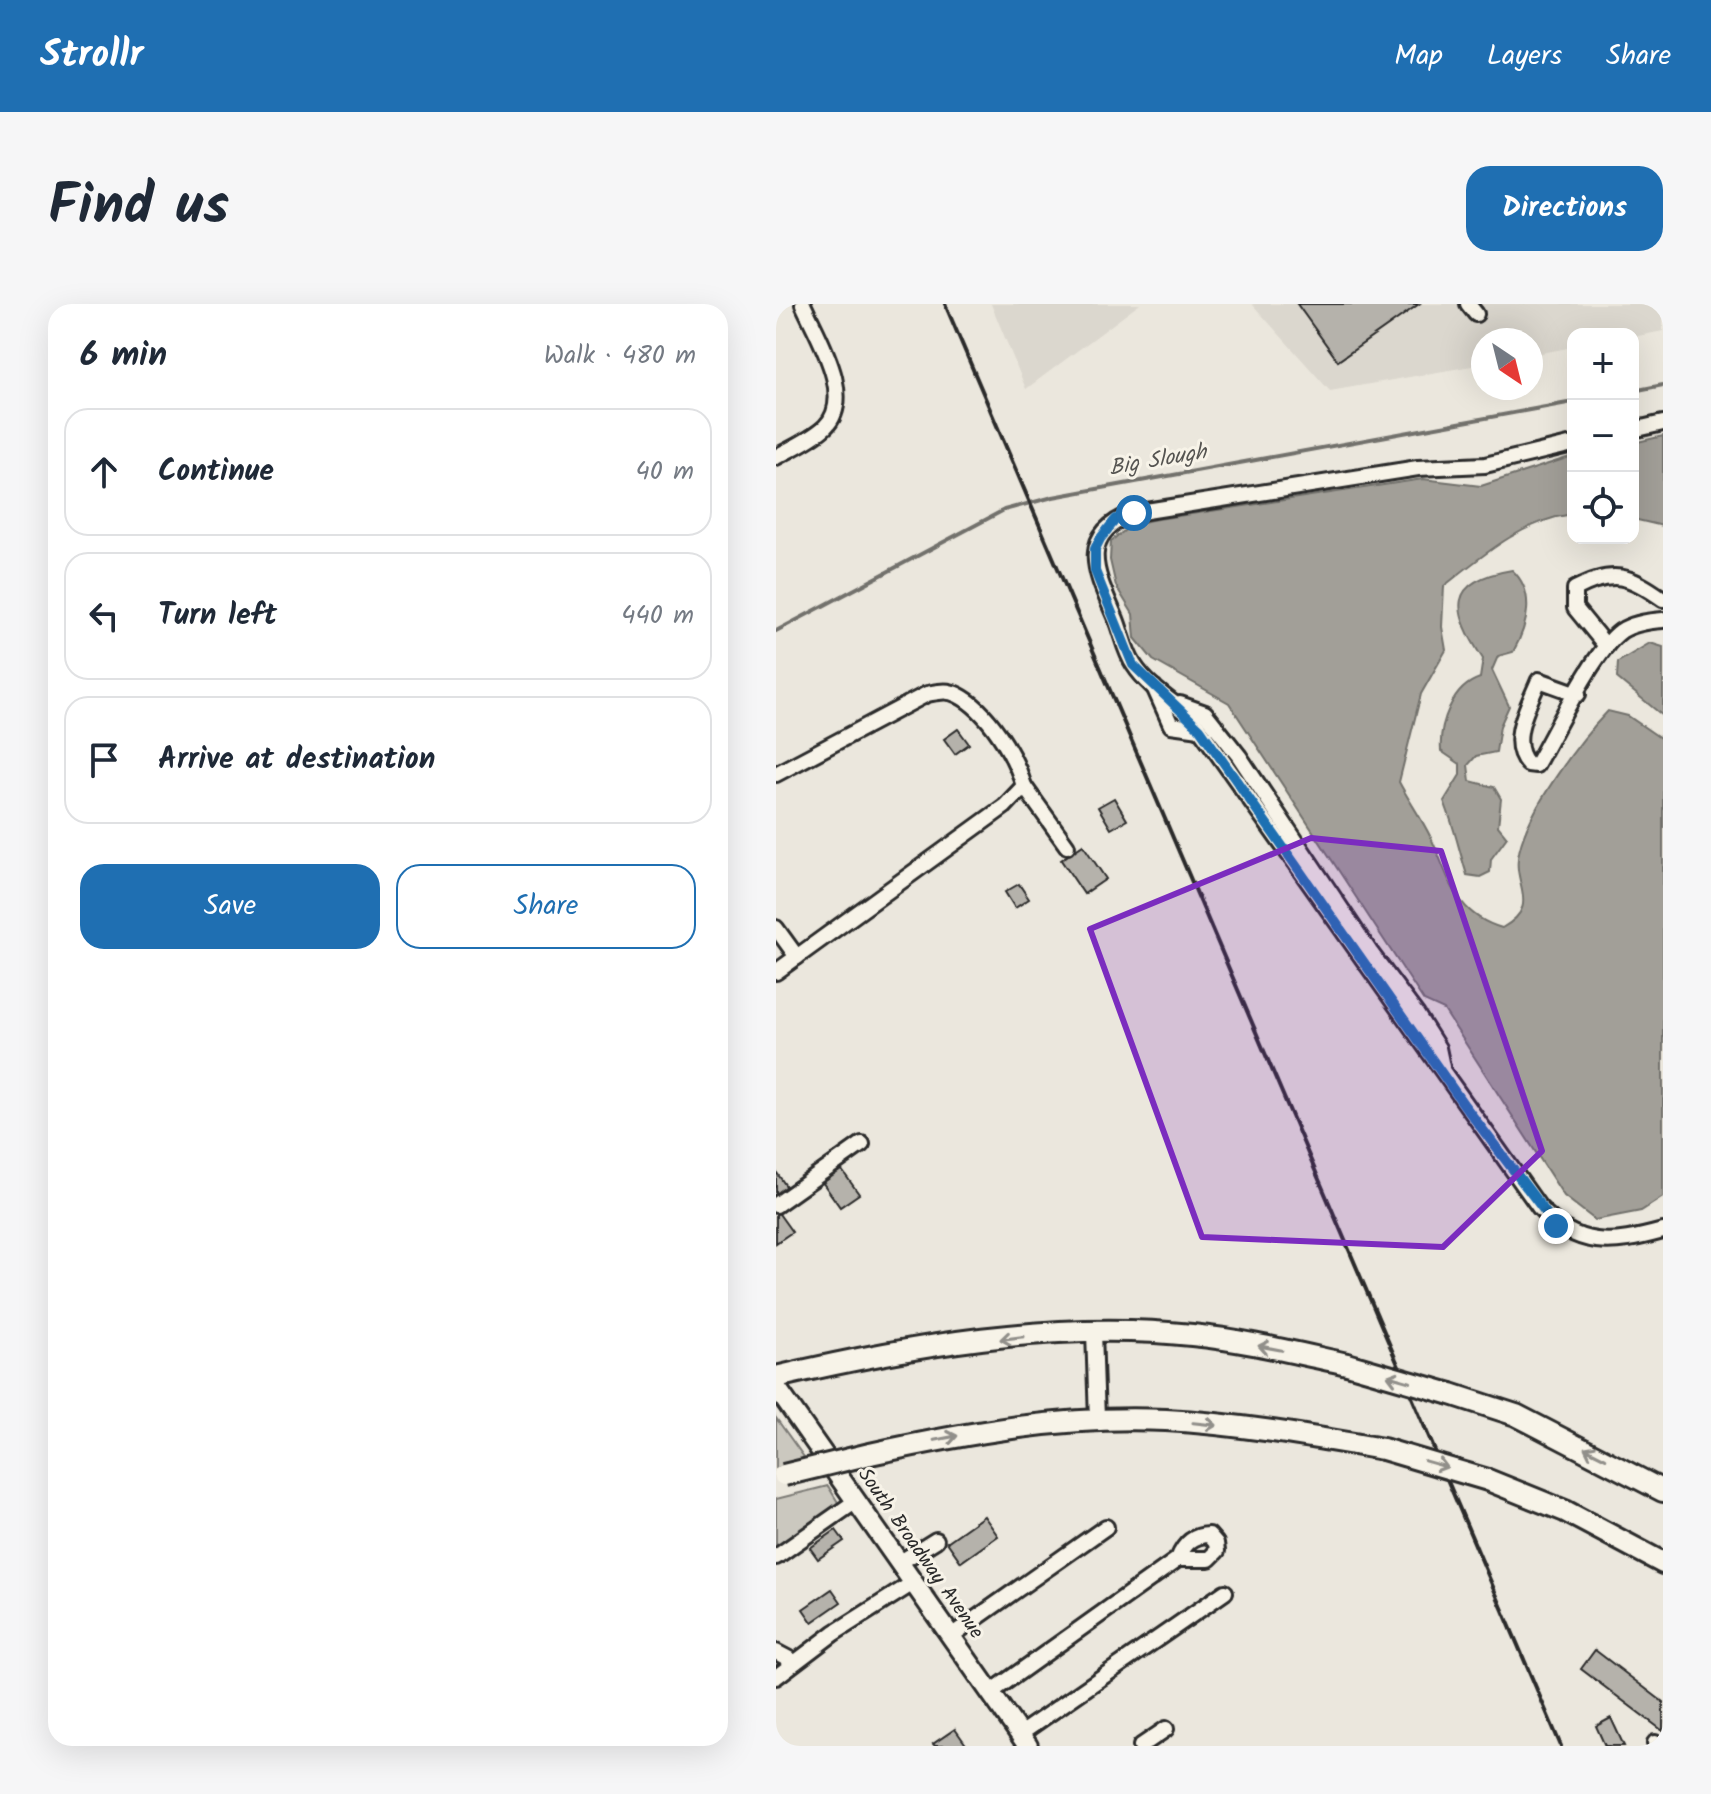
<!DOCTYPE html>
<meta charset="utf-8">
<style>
body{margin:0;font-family:Kalam,sans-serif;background:#f6f6f7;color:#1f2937}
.controls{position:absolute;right:24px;top:24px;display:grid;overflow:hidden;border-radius:16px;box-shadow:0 8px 32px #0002}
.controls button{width:72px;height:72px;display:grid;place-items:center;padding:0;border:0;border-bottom:2px solid #e0e1e3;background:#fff;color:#1f2937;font:40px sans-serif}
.compass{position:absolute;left:695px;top:24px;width:72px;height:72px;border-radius:50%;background:#fff;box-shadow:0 8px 32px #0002;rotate:145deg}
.stop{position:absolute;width:24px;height:24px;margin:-18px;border:6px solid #1f6fb2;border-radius:50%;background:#fff}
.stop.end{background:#1f6fb2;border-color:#fff;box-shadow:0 2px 8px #0008}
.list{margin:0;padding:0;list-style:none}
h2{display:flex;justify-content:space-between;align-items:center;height:104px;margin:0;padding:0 32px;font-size:34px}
h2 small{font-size:26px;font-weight:400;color:#747a83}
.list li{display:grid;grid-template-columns:52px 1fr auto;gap:24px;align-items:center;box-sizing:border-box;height:128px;margin:0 16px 16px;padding:0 16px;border:2px solid #e0e1e3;border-radius:24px}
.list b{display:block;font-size:30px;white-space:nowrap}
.list em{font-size:26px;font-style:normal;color:#747a83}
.actions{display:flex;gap:16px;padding:24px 32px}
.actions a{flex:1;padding:18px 0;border:2px solid #1f6fb2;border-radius:24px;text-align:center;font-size:28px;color:#1f6fb2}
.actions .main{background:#1f6fb2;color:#fff}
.icon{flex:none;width:44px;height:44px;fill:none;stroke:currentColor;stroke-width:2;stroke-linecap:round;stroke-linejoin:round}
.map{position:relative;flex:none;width:887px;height:1442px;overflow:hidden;border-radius:24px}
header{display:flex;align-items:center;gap:48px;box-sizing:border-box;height:112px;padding:0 40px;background:#1f6fb2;color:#fff}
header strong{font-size:38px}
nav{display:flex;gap:44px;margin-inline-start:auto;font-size:28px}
.intro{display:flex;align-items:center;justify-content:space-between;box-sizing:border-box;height:192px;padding:0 48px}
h1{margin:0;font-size:56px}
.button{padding:20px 36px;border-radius:24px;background:#1f6fb2;color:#fff;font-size:28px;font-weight:700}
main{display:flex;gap:48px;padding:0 48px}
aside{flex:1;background:#fff;border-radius:24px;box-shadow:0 8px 32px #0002}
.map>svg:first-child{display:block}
</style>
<header>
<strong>Strollr</strong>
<nav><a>Map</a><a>Layers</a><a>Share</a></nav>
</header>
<div class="intro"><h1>Find us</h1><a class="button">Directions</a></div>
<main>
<aside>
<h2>6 min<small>Walk · 480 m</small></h2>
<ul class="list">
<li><svg class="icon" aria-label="ahead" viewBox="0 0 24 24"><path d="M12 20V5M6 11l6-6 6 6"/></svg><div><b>Continue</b></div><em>40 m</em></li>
<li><svg class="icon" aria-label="left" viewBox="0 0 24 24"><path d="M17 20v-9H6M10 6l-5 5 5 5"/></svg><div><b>Turn left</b></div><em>440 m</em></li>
<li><svg class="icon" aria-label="arrive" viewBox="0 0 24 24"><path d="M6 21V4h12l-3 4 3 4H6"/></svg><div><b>Arrive at destination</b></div></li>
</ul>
<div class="actions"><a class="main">Save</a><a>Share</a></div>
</aside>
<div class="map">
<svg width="887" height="1442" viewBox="0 0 887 1442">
<rect width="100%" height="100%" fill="#ebe7dd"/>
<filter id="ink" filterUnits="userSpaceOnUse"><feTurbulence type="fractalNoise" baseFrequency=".0125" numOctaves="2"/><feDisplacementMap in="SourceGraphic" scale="16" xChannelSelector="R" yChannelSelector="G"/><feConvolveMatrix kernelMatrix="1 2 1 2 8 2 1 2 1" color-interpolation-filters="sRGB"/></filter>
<g filter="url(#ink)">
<g fill="#dbd7ce">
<path d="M215 0H364L250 85Z"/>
<path d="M476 0H887V27L857 33 797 30V43L755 51V36H707V60L554 87Z"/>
</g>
<g fill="#cbc8bf" stroke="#7b7a75" stroke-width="2">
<path d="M0 1114 30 1156 0 1164Z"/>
<path d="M52 1182 63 1200 0 1243V1195Z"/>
</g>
<g fill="#a29f98" stroke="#72716c" stroke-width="2">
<path d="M887 132V222L857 215V139Z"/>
<path d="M797 152V210C747 216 706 252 668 282L666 323 670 346 645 390 623 478C633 497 646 515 655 534 674 574 678 610 726 624 767 601 735 581 743 548 752 506 802 438 832 407L852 412 887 436V893L865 907 819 916 788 892 668 706 648 697 453 399 377 356 359 334 357 310 340 282 334 256 335 237 356 221 375 216 647 175 705 182Z"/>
<path d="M736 266C760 288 752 321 737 348L722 352 716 366 733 402 724 422 720 448 700 452 692 461 694 477 718 483 725 495 722 522 731 533 715 555 714 568 704 573 691 571C683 546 678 522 668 497L684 471V460L665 447C663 420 676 383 704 374L707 355C676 307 669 277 736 266Z"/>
<path d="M874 339 887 343V412L841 374 842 358Z"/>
</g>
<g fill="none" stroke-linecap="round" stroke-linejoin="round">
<g stroke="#72716c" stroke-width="4">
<path d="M857 87 887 81"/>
<path d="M0 327 228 206 277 193 797 98"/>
</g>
</g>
<g fill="#b5b2ab" stroke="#2b2b2b" stroke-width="2">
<path d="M521 0H643L562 57Z"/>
<path d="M182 425 193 440 179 450 168 435Z"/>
<path d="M338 494 351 516 335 525 322 503Z"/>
<path d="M307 541 330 575 308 590 285 556Z"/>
<path d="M243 580 253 595 239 604 229 588Z"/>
<path d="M63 862 83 890 64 903 44 875Z"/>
<path d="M1 869 12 885 0 893V870Z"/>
<path d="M1 907 16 928 0 939V908Z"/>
<path d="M208 1212 222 1232 185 1258 171 1238Z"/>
<path d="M60 1226 68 1237 42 1255 34 1244Z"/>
<path d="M56 1285 65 1298 36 1318 27 1305Z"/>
<path d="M819 1346 887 1398V1427L805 1365Z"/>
<path d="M835 1414 848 1442H829L820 1422Z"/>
<path d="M179 1425 191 1442H159L157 1440Z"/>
</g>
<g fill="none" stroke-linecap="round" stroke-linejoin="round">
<defs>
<g id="minor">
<path d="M692 0 700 10"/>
<path d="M857 126 887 119"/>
<path d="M797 140 709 161 642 164 358 209C298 231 322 273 340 315 346 330 349 348 358 361 372 383 398 398 417 415L763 903C801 945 836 941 887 927"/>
<path d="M0 153C16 144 35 136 49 123 80 93 41 32 27 0"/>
<path d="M830 342 799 304V285C837 265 853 271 887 295"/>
<path d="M378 383 395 421 424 425"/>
<path d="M802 390 763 376C753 401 731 437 752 460L760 461C779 429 817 347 845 327 857 319 873 317 887 316"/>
<path d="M404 400 429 409 463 452 594 648 641 711 662 744 666 763"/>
<path d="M0 470 151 390C162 388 171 385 182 391 212 406 239 451 248 482L229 502 0 668"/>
<path d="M248 482 291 542"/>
<path d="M0 624 21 653"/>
<path d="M0 901 86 840"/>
<path d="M318 1028 321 1116"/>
<path d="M0 1253 80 1197"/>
<path d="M123 1259 160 1236"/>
<path d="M175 1332 330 1223"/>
<path d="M0 1348 19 1358"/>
<path d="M0 1373 58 1329 137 1279"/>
<path d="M214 1389 402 1255C408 1240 417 1231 433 1231L440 1239 441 1247 433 1255H402"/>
<path d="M244 1430 449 1288"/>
<path d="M879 1439 880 1442"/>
<path d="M365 1442 390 1425"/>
</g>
<path id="major" d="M0 1083 252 1442"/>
<g id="highway">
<path d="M0 1073C133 1042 279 1016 416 1031 468 1036 520 1049 571 1060"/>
<path d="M675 1090 740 1111 887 1187"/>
<path d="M94 1150C191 1129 290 1111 390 1116 463 1120 536 1133 607 1145"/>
<path d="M712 1176 789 1207 887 1259"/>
</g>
</defs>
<use href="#minor" stroke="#2b2b2b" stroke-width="20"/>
<use href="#major" stroke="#2b2b2b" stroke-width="24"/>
<use href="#highway" stroke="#2b2b2b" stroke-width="26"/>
<use href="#minor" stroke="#f7f3e8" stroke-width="14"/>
<use href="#major" stroke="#f7f3e8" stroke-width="18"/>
<use href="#highway" stroke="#f7f3e8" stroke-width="20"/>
<path stroke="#2b2b2b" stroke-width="4" d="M169 0 785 1442"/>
<defs>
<g id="highway-bridge">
<path d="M571 1060 675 1090"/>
<path d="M607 1145 712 1176"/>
<path d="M8 1171 94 1150"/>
</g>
</defs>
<use href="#highway-bridge" stroke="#2b2b2b" stroke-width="26" stroke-linecap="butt"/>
<use href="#highway-bridge" stroke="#f7f3e8" stroke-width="20"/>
</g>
<defs><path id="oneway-shaft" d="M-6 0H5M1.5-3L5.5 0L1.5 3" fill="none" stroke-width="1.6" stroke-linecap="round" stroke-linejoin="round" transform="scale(2)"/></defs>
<g stroke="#918f8a">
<use href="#oneway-shaft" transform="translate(236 1034) rotate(173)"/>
<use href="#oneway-shaft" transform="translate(494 1044) rotate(-169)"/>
<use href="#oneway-shaft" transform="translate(623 1075) rotate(-164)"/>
<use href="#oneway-shaft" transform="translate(429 1120) rotate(6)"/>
<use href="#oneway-shaft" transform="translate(170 1134) rotate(-11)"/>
<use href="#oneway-shaft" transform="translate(819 1149) rotate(-153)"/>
<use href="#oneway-shaft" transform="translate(660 1160) rotate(16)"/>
</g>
</g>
<g fill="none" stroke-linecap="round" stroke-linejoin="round" filter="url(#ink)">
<path stroke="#1f6fb2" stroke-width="10" d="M358 209 340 215 324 235 319 245V267L357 361 424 425 688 801 780 922"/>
</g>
<path fill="#7b2cbf" fill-opacity="0.2" stroke="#7b2cbf" stroke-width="6" stroke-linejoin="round" d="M535 534 665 547 766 847 667 943 426 933 314 625Z"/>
<g text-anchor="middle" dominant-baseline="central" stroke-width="6" stroke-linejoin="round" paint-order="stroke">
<g font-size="20" fill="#2b2b2b" stroke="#f7f3e8">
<text transform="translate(144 1250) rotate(55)">South Broadway Avenue</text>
</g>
<g font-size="22" font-style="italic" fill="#555451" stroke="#f7f3e8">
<text transform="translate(382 157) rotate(-10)">Big Slough</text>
</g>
</g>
</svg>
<div class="controls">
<button>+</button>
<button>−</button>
<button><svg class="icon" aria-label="locate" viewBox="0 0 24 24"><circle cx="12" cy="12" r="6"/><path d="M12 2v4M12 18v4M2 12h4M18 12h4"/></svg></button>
</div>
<svg class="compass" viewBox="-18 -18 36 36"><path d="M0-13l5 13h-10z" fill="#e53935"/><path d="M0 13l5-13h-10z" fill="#747a83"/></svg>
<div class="stop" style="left:358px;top:209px"></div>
<div class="stop end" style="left:780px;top:922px"></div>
</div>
</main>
